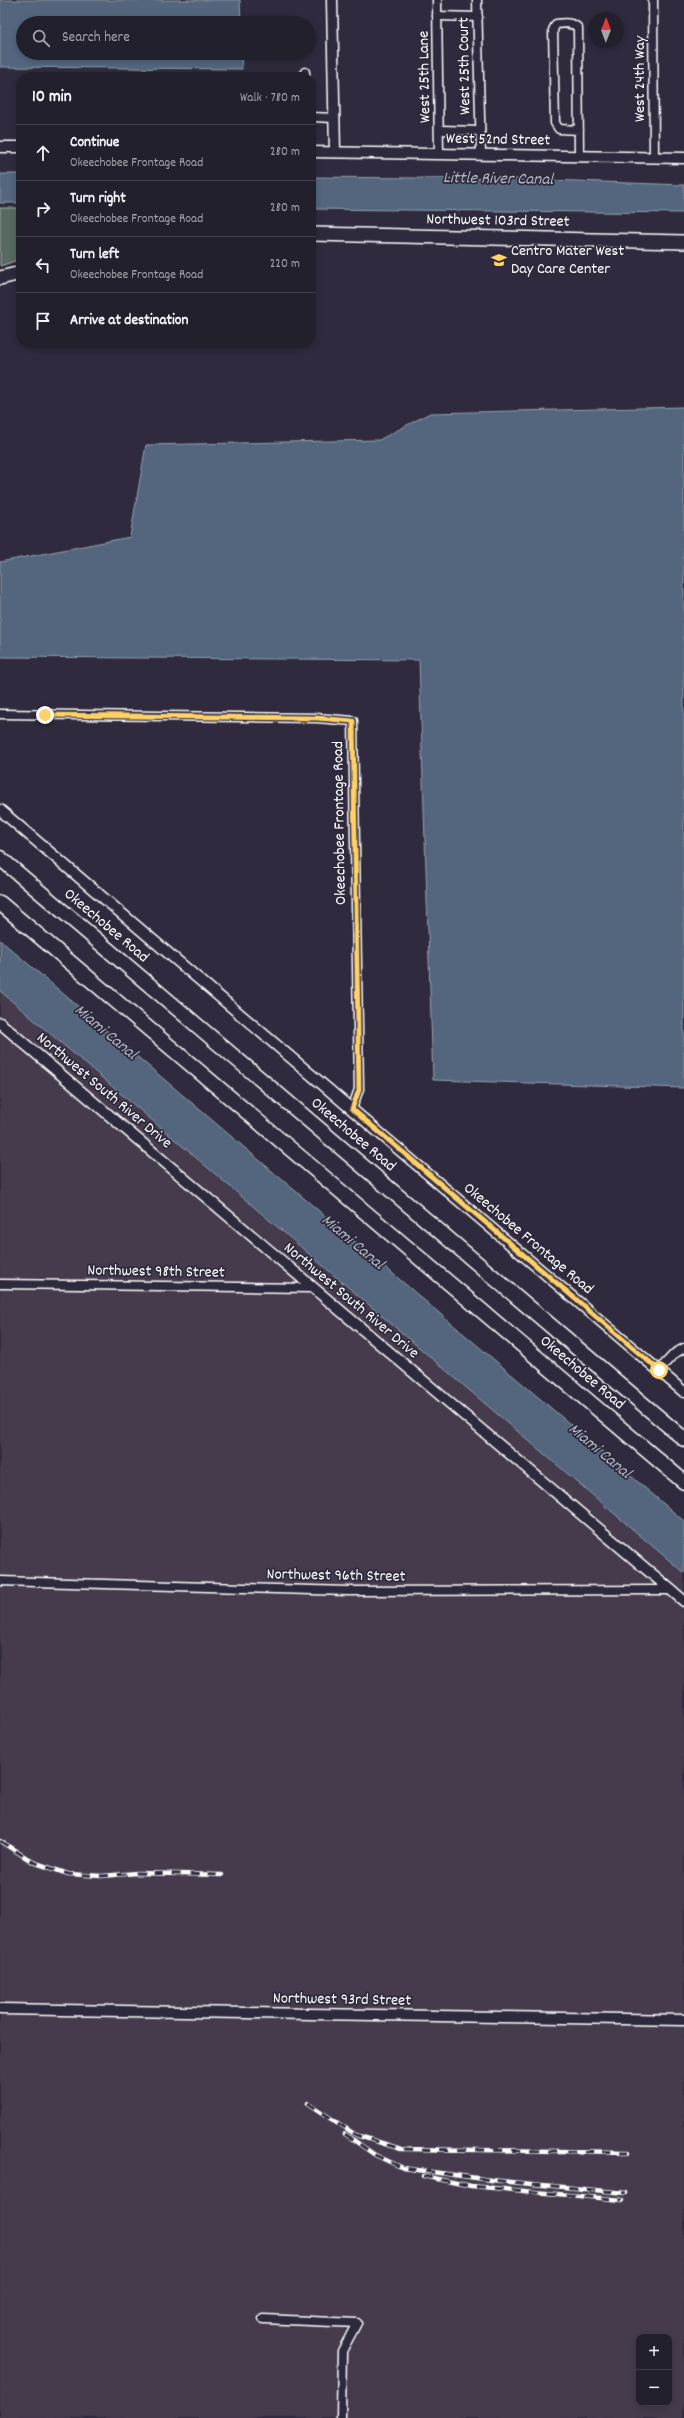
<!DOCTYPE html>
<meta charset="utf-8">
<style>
body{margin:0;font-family:Dekko,sans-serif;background:#2b2836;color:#f1f3f6}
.controls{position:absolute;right:12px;bottom:12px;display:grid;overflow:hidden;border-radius:8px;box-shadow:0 2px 6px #0003}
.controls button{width:36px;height:36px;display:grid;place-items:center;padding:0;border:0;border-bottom:1px solid #403e4a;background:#23202e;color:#f1f3f6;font:20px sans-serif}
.compass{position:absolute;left:588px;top:12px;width:36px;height:36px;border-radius:50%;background:#23202e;box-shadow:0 2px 6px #0003;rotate:1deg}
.stop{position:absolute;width:12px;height:12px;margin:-9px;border:3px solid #ffd166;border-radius:50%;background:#fff}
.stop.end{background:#ffd166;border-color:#fff;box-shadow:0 1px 4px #0008}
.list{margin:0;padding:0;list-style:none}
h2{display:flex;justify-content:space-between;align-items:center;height:52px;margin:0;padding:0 16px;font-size:17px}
h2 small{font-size:13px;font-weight:400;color:#a3a3aa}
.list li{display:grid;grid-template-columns:26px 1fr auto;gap:12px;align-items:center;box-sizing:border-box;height:56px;padding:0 16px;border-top:1px solid #403e4a}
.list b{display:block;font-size:15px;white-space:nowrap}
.list p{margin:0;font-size:13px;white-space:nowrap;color:#a3a3aa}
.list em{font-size:13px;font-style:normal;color:#a3a3aa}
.icon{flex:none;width:22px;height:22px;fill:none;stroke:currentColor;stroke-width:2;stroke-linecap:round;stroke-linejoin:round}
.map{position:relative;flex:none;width:684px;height:2418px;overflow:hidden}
.search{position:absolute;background:#23202e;box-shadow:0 2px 6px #0003;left:16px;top:16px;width:300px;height:44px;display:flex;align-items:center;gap:10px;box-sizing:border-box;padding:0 14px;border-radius:22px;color:#a3a3aa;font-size:15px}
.panel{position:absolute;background:#23202e;box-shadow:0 2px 6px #0003;left:16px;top:72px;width:300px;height:276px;border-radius:16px}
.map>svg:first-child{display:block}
</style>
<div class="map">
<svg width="684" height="2418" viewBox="0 0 684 2418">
<rect width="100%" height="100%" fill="#2f2a3d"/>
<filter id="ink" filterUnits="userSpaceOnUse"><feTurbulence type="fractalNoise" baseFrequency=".025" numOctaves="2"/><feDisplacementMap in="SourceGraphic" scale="8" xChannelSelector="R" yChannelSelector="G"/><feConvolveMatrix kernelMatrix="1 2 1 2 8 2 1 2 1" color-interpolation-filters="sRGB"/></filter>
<g filter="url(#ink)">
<path fill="#443a4d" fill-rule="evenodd" d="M0 992 684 1574V2418H0ZM639 2337H669V2403H639Z"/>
<path fill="#596a61" stroke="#acb4b0" d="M0 208H21V259L0 266Z"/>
<g fill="#52667d" stroke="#97a3b1">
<path d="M0 0H240L241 23H23V53H241L242 69 0 67Z"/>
<rect x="0" y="174" width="21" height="29"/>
<path d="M311 177 522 179 684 185V213L311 209Z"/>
<path d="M684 407V1088L433 1080 419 660 0 657V562L130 537 146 445 379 440 430 413Z"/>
<path d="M0 940 684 1521V1573L0 991Z"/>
</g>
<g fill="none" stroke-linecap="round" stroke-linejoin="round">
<defs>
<g id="minor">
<path d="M437 0 439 154"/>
<path d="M477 0 481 155"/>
<path d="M653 0 654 158"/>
<path d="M437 16 478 17"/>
<path d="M305 77V72"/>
<path d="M311 117 335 118"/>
<path d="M440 130 480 131"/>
<path d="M579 130 559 129 555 123 553 30 556 24C564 23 573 22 578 28L579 156"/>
<path d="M0 714 317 718 353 721 359 1089 352 1109"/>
<path d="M0 1284 311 1288"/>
<path d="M659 1370 674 1354 684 1348"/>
<path d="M0 1581 348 1591 672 1590"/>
<path d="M263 2319 357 2323 342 2351 341 2418"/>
</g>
<g id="tertiary">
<path d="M332 0 335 152"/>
<path d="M0 147H21"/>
<path d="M311 152 684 158"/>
<path d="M0 810 684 1392"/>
<path d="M0 1023 684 1601"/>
<path d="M0 2009 684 2020"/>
</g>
<g id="primary">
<path d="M311 234 684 242"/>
<path d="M0 278 21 273"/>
</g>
<g id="trunk">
<path d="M0 858 684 1439"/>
<path d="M0 903 684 1482"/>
</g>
</defs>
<use href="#minor" stroke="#fff" stroke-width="11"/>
<use href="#tertiary" stroke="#fff" stroke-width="13"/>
<use href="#primary" stroke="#fff" stroke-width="16"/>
<use href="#trunk" stroke="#fff" stroke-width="17"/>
<use href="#minor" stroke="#2f2a3d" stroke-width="8"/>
<use href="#tertiary" stroke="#2f2a3d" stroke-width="10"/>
<use href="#primary" stroke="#2f2a3d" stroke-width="13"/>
<use href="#trunk" stroke="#2f2a3d" stroke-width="14"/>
<defs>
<g id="rail">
<path d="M0 1841 33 1862 68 1874 102 1876 137 1873 222 1875"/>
<path d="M308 2103 356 2135 401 2149 628 2152"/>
<path d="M345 2134 375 2155 403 2168 491 2180 626 2193"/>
<path d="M423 2176 471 2186 622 2200"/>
</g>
</defs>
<use href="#rail" stroke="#fff" stroke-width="4.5"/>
<use href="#rail" stroke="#2f2a3d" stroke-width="3" stroke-dasharray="9" stroke-linecap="butt"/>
</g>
</g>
<g fill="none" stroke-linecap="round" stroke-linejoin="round" filter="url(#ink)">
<path stroke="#ffd166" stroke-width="5" d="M45 715 317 718 353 721 359 1090 352 1109 659 1370"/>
</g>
<defs>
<symbol id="school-bare" viewBox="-9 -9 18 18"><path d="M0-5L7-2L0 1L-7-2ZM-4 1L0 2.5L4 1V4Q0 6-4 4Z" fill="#ffd166" stroke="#2f2a3d" stroke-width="2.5" paint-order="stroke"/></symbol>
</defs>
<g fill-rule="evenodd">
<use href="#school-bare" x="488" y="249" width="22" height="22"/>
</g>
<g text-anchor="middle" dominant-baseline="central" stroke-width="3.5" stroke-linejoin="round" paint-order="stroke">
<g font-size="16" fill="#fff" stroke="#2f2a3d">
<text transform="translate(465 66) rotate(-91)">West 25th Court</text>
<text transform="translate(425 77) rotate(-91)">West 25th Lane</text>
<text transform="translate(640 79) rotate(-90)">West 24th Way</text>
<text transform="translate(498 140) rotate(1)">West 52nd Street</text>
<text transform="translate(498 221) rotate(1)">Northwest 103rd Street</text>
<text transform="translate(340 823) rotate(-91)">Okeechobee Frontage Road</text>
<text transform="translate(106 926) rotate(40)">Okeechobee Road</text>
<text transform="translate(104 1091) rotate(40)">Northwest South River Drive</text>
<text transform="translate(353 1135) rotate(40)">Okeechobee Road</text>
<text transform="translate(528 1239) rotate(40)">Okeechobee Frontage Road</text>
<text transform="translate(156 1272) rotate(1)">Northwest 98th Street</text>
<text transform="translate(351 1301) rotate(40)">Northwest South River Drive</text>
<text transform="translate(582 1373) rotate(40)">Okeechobee Road</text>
<text transform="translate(336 1576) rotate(1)">Northwest 96th Street</text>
<text transform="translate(342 2000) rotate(1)">Northwest 93rd Street</text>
</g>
<g font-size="16" fill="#fff" stroke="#2f2a3d" text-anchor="start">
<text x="511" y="251">Centro Mater West<tspan x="511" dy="18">Day Care Center</tspan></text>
</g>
<g font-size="17" font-style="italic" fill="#b1bac4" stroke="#2f2a3d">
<text transform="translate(498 180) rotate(1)">Little River Canal</text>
<text transform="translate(105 1033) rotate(40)">Miami Canal</text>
<text transform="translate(352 1243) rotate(40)">Miami Canal</text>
<text transform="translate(599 1452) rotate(40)">Miami Canal</text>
</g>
</g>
</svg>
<div class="controls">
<button>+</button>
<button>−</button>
</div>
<svg class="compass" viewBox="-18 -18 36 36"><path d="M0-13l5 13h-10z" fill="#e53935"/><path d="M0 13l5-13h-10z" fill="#a3a3aa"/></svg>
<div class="stop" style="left:659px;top:1370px"></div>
<div class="stop end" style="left:45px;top:715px"></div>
<div class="search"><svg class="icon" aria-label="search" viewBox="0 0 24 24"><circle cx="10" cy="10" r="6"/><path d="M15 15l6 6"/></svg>Search here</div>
<section class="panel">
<h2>10 min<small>Walk · 780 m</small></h2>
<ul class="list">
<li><svg class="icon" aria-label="ahead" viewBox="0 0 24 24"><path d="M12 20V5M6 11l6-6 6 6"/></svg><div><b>Continue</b><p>Okeechobee Frontage Road</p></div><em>280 m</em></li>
<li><svg class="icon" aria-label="right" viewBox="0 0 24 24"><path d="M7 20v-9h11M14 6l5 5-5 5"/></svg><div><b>Turn right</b><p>Okeechobee Frontage Road</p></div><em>280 m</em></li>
<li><svg class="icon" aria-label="left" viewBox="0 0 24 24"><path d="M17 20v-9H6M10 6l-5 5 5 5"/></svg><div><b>Turn left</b><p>Okeechobee Frontage Road</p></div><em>220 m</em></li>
<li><svg class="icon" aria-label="arrive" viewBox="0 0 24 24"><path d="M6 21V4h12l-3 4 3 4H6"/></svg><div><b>Arrive at destination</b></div></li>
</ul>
</section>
</div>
